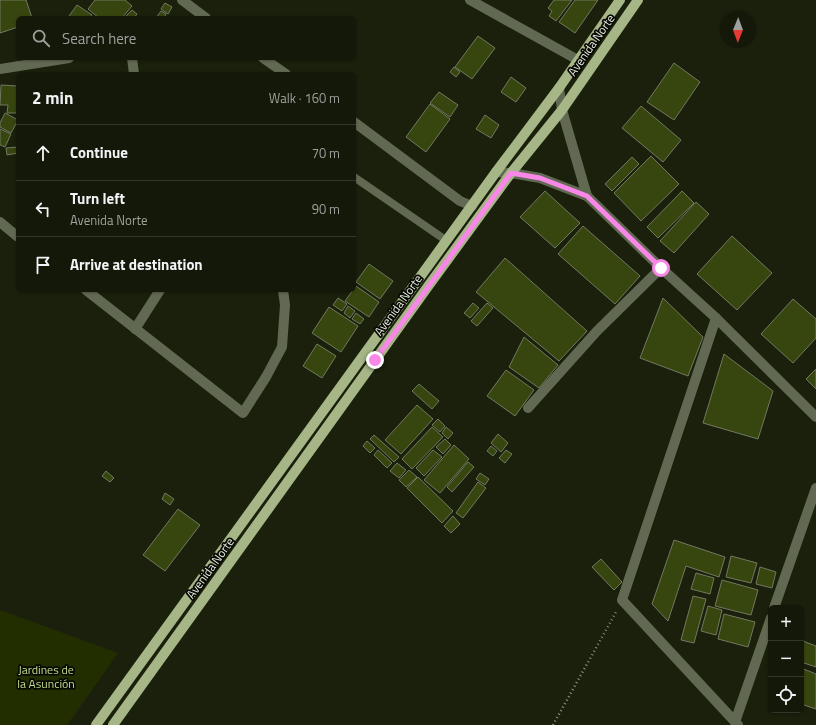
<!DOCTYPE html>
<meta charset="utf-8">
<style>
body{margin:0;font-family:"Titillium Web",sans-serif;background:#212517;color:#f1f3f6}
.controls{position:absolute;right:12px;bottom:12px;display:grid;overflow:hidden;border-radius:6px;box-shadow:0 1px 3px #0004}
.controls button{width:36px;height:36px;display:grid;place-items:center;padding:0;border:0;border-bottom:1px solid #33372a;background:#141809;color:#f1f3f6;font:20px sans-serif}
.compass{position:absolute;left:720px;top:12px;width:36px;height:36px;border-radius:50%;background:#141809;box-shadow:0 1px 3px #0004;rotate:181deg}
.stop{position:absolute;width:12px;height:12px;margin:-9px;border:3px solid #f987e8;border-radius:50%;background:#fff}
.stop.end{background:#f987e8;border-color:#fff;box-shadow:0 1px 4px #0008}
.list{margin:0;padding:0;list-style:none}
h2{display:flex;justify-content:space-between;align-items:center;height:52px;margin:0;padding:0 16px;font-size:17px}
h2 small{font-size:13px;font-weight:400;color:#9da09c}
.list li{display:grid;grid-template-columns:26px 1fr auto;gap:12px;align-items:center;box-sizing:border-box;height:56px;padding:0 16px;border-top:1px solid #33372a}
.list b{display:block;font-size:15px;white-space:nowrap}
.list p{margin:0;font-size:13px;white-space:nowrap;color:#9da09c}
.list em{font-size:13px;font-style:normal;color:#9da09c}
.icon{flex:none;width:22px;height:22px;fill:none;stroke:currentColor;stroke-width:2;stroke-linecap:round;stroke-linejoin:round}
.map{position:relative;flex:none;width:816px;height:725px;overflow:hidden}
.search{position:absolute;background:#141809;box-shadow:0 1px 3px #0004;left:16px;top:16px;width:340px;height:44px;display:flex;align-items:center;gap:10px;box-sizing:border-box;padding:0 14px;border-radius:6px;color:#9da09c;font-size:15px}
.panel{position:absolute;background:#141809;box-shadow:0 1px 3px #0004;left:16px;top:72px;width:340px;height:220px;border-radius:6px}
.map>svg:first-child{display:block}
</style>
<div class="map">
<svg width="816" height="725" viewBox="0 0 816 725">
<rect width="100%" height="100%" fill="#1a200c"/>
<path fill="#232e00" d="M0 610 118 653 67 725H0Z"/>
<g fill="#37450e" stroke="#717961">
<path d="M0 0H26L32 18H18V27L0 33Z"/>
<path d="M95 0H125L132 6 122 18H99L88 9Z"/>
<path d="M554 0H572L556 21 549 16 552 11 548 8Z"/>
<path d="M575 0H598L575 33 559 22Z"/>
<path d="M165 3 172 7 168 14 161 9Z"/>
<path d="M77 5 92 15 90 18H72L69 16Z"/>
<path d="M132 10 137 14 134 18H126L125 17Z"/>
<path d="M161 11 166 14 164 18H156Z"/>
<path d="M478 36 495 48 472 79 455 67Z"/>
<path d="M674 63 700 82 674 120 647 102Z"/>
<path d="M454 67 460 72 456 77 450 72Z"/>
<path d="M511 77 526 88 516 102 501 92Z"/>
<path d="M1 85 18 86V113H7L8 105H0Z"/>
<path d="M439 92 458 105 450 117 430 103Z"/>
<path d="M430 104 450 119 426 152 406 137Z"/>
<path d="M641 106 681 140 663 162 622 128Z"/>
<path d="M5 113 18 120 11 133 0 127V123Z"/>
<path d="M485 115 499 125 491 138 476 129Z"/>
<path d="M0 129 11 134 5 147 0 145Z"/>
<path d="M18 147V153L7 155 6 148Z"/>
<path d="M651 156 679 184 641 221 614 193Z"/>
<path d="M632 157 639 164 612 191 605 184Z"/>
<path d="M545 191 580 223 555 248 520 217Z"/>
<path d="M682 191 694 203 658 238 647 227Z"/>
<path d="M696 202 709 214 674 253 660 241Z"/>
<path d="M583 226 640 276 615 304 558 254Z"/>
<path d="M732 236 772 273 737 310 697 274Z"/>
<path d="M505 258 587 331 559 361 476 292Z"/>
<path d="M369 264 393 281 380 299 356 282Z"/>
<path d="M356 286 379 302 369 317 345 301 353 290H354Z"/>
<path d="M338 298 347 304 342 311 333 305Z"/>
<path d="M663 298 703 337 688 376 640 358Z"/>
<path d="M793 299 816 319V338L793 363 761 334Z"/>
<path d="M473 303 479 308 470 318 464 313Z"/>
<path d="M487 303 493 308 477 326 471 321Z"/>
<path d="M348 306 355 311 350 318 344 313Z"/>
<path d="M329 307 358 326 341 352 312 333Z"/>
<path d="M356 313 364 319 360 324 352 319Z"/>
<path d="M524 337 558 365 539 388 509 367Z"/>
<path d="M317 344 336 356 322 378 303 366Z"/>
<path d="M724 354 773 391 758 439 703 423Z"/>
<path d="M816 369V389L806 379Z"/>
<path d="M506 370 534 390 515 416 487 396Z"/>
<path d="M419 384 439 401 432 409 412 391Z"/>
<path d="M417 405 433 419 401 454 385 440Z"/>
<path d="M438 419 445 426 440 432 432 425Z"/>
<path d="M432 427 443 437 412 469 402 459Z"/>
<path d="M446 427 453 433 448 439 442 433Z"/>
<path d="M498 434 508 443 501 452 491 443Z"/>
<path d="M374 435 399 457 394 462 370 439Z"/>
<path d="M445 439 451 445 443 454 436 447Z"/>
<path d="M367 441 375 448 370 453 363 446Z"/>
<path d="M454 445 469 459 440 493 424 480Z"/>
<path d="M491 446 497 451 493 456 487 451Z"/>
<path d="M378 450 392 463 387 468 374 455Z"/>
<path d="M433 450 442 457 424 476 416 468Z"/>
<path d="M506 450 512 454 505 463 499 458Z"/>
<path d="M468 462 474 467 452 492 447 487Z"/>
<path d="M397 463 406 470 399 478 390 471Z"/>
<path d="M409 470 417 477 406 487 399 480Z"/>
<path d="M106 471 114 478 110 482 102 476Z"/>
<path d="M480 473 489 479 485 485 476 479Z"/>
<path d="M418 477 453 511 442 523 407 488Z"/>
<path d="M478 482 486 488 463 518 456 513Z"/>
<path d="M165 493 174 499 170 505 162 499Z"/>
<path d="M178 509 200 525 165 571 143 555Z"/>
<path d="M453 516 460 524 451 533 444 526Z"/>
<path d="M674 540 725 557 719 577 686 566 668 621 652 604Z"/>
<path d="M731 556 757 563 751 583 726 577Z"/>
<path d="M601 559 622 582 614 590 592 567Z"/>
<path d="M760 567 776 572 772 588 756 584Z"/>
<path d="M696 573 714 578 710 594 691 589Z"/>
<path d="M722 580 758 590 751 615 715 606Z"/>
<path d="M693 596 706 599 694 643 681 640Z"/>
<path d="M708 606 722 610 716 635 701 631Z"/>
<path d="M724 614 755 622 748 647 718 639Z"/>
<path d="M803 641 816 646V667L801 662V645Z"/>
<path d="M801 668 816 674V709L801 704Z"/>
</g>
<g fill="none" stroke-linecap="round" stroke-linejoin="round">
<path stroke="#898d7d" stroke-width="2.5" stroke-dasharray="1 3" stroke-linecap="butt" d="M553 725 616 612"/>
<path stroke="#616952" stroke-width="8" d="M354 177 447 241"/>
<g stroke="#616952" stroke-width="10">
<path d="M182 0 206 18"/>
<path d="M470 0 578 60"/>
<path d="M132 58 134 74"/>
<path d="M263 58 286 74"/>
<path d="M0 69 69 58"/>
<path d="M559 88 562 110 587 196"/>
<path d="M354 122 460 201 472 206"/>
<path d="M496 172 511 173 540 178 587 196 661 268 716 318 816 417"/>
<path d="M0 222 18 237"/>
<path d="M86 290 243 413 266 377 282 347 285 305 283 290"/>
<path d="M716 318 622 600 738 725"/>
<path d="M135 329 160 290"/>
<path d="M528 408 597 331 661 268"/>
<path d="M774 608 816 488"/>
<path d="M735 722 771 618"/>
</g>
<g stroke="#a6b686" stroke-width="10">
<path d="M96 725 496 172 559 88 620 0"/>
<path d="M113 725 429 285 511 173 562 110 638 0"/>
</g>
</g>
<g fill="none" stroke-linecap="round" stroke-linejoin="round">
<path stroke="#f987e8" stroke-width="5" d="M375 360 511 173 540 178 587 196 661 268"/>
</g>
<g text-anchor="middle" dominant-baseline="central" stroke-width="3.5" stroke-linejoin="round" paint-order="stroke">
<g font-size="12" fill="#e9ede0" stroke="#070903">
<text transform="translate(591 45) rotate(-55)">Avenida Norte</text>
<text transform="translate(398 305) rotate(-54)">Avenida Norte</text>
<text transform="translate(210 568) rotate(-54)">Avenida Norte</text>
</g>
<g font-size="12" fill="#c4de8c" stroke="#070903">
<text x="46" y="669">Jardines de<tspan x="46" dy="14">la Asunción</tspan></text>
</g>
</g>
</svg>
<div class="controls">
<button>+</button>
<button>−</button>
<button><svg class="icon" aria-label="locate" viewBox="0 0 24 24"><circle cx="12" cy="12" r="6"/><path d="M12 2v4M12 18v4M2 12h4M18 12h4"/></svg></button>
</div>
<svg class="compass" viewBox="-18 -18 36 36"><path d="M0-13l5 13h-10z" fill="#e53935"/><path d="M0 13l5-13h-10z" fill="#9da09c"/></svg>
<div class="stop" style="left:661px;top:268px"></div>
<div class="stop end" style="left:375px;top:360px"></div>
<div class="search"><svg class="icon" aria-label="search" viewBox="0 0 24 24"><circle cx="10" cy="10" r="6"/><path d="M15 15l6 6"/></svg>Search here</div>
<section class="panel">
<h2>2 min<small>Walk · 160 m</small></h2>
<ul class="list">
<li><svg class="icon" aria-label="ahead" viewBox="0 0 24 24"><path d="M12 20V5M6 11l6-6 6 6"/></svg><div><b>Continue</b></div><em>70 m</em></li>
<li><svg class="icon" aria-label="left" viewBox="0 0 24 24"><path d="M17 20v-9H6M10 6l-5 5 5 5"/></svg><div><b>Turn left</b><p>Avenida Norte</p></div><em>90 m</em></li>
<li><svg class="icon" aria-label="arrive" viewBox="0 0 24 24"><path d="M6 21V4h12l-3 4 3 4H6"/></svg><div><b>Arrive at destination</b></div></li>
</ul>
</section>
</div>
